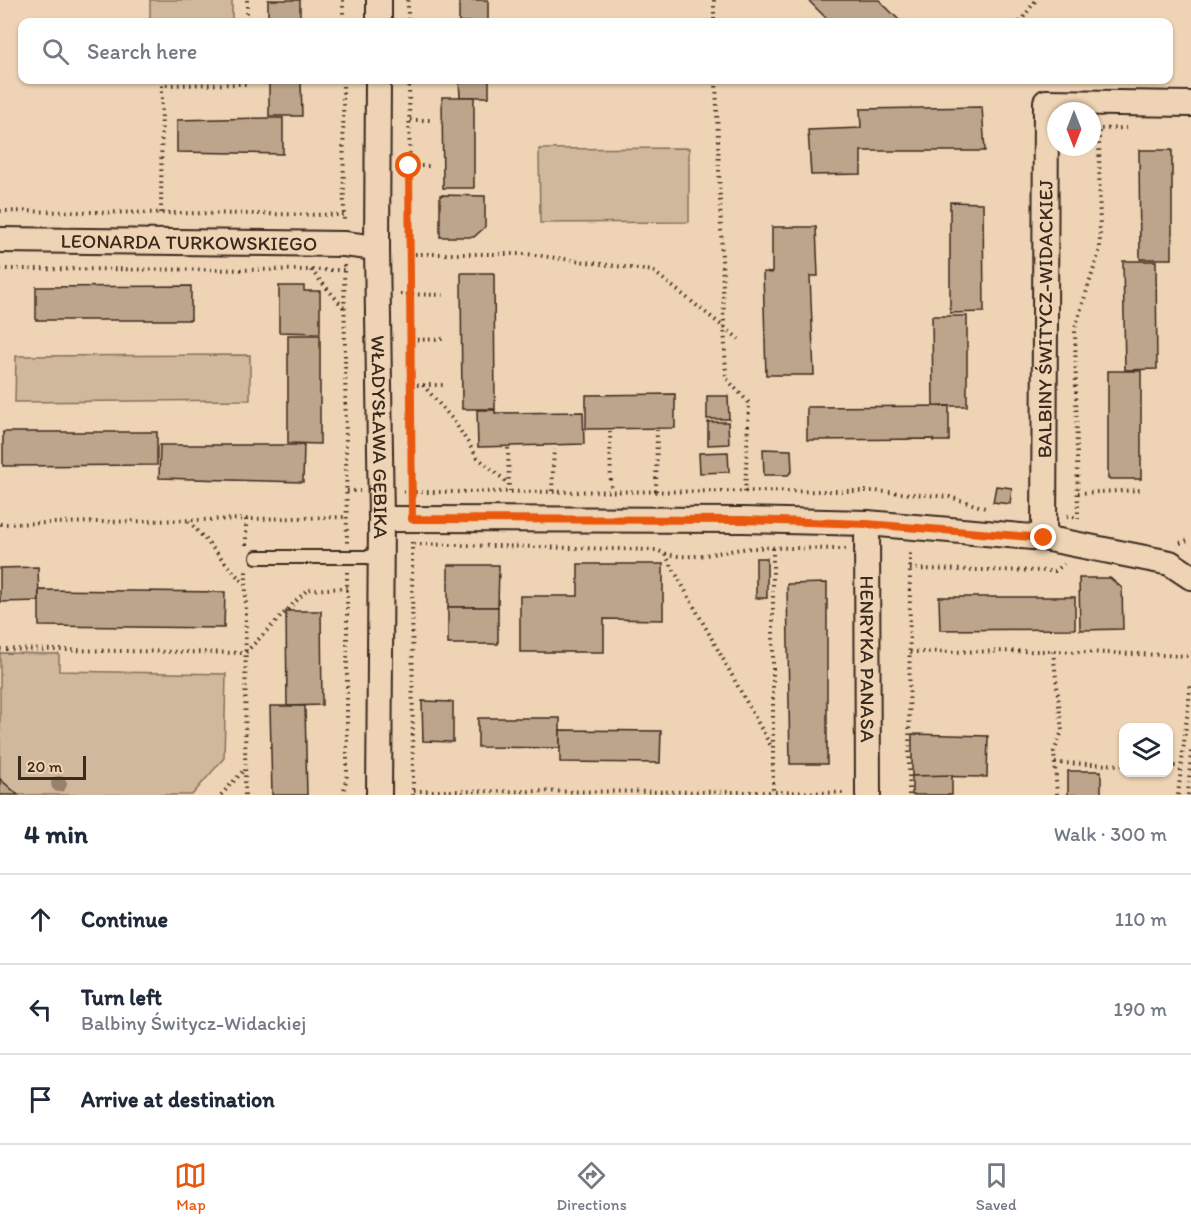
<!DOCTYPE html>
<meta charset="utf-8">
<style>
body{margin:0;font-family:Itim,sans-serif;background:#f2f2f3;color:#1f2937}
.controls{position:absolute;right:18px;bottom:18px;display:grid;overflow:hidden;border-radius:12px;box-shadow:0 2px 4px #0004}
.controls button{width:54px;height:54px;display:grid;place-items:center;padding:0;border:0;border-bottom:2px solid #e0e1e3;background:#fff;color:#1f2937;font:30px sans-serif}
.compass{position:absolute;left:1047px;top:102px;width:54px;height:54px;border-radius:50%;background:#fff;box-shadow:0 2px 4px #0004;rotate:180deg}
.scale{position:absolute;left:18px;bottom:15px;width:68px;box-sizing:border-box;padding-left:6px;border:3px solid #3b2a1e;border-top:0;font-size:16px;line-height:21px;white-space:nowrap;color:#3b2a1e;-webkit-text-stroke:4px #eed4b5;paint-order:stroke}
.stop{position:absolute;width:18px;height:18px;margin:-14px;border:4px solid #ea580c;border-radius:50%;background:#fff}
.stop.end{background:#ea580c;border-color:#fff;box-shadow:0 2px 6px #0008}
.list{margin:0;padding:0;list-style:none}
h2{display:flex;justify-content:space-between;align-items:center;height:78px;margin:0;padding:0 24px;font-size:26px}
h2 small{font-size:20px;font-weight:400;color:#747a83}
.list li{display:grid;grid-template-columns:39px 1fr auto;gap:18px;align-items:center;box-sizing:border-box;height:90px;padding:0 24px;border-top:2px solid #e0e1e3}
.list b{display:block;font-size:22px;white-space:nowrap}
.list p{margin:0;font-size:20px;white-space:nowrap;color:#747a83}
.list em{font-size:20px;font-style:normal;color:#747a83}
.icon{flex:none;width:33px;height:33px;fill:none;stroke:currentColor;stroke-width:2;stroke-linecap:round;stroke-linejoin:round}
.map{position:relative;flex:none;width:1191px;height:795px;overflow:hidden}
.search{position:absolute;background:#fff;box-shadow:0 2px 4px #0004;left:18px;right:18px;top:18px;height:66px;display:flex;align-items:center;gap:15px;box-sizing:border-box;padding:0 21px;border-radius:12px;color:#747a83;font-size:22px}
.sheet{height:348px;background:#fff}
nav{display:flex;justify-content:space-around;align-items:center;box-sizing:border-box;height:84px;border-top:2px solid #e0e1e3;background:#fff;font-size:16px;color:#747a83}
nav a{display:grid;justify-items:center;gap:3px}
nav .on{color:#ea580c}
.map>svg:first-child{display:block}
</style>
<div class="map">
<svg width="1191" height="795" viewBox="0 0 1191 795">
<rect width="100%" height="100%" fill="#eed4b5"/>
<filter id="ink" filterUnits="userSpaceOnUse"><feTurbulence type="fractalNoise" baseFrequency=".0167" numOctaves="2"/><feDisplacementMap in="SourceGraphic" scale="12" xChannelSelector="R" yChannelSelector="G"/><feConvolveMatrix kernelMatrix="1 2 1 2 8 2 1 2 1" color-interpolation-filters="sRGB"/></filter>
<g filter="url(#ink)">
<g fill="#d0b89c" stroke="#86715d" stroke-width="1.5">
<rect x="150" y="0" width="82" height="22"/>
<path d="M689 148V222L540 223 539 149Z"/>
<path d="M250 355V400L15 402 16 356Z"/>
<path d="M0 653 59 654V671L226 674 224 758 192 795H18L0 779Z"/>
</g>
<g fill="#bca58b" stroke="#3b2a1e" stroke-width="1.5">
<rect x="268" y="0" width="32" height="22"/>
<rect x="459" y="0" width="29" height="22"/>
<path d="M808 0H879L901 22H830Z"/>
<path d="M269 80H301L302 116H269Z"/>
<path d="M459 80H489V97H460Z"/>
<path d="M442 97H474V188H443Z"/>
<path d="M982 107 985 151H861V174L811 175 808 130 861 128 860 109Z"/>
<path d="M267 118H283V154L177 152V120Z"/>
<path d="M1139 150H1172V259H1140Z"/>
<path d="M440 195 485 196V227L474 237H440Z"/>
<path d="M950 202 983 203 984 312 950 313Z"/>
<path d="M772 227H816L818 276H810L814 375H766L763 272 772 273Z"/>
<path d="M1123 261H1156L1157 369 1125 370Z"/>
<path d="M461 273H494L495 409H462Z"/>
<path d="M191 286V320H36V287Z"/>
<path d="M279 286H304V291H320V333L279 332Z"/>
<path d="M932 316H967V406H933Z"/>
<path d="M288 335H320V444L288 443Z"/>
<rect x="1108" y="371" width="33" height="108"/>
<path d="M675 394V428L586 429V395Z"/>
<path d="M707 396H728L729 419H707Z"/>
<path d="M949 406V441H933V439L807 440V407Z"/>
<path d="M477 410H495V413L583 412 584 444 478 447Z"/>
<path d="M708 422H728L729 444 708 445Z"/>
<path d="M3 432H157V465L3 466Z"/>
<path d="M160 445H304L303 482 159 478Z"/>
<path d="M763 449 791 450 792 471 788 475H764Z"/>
<path d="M728 452 729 472 700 473 699 453Z"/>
<path d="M996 486 1012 488 1010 504 993 502Z"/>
<rect x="756" y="558" width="11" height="40"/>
<path d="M578 564H663V620L604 619V652H520V596H578Z"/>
<path d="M448 565H499L498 607H448Z"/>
<path d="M38 567 39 601 0 602V568Z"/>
<path d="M1079 578H1110L1122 588 1123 629 1080 630Z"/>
<path d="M827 583V764H790L787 584Z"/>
<path d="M39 590 225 592 224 628 39 626Z"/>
<path d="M939 597H1075V629L940 630Z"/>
<rect x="448" y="607" width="50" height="37"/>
<path d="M286 611H321L322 705 287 706Z"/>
<path d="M422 701 453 702V742L423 741Z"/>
<path d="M270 706H305L307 795H272Z"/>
<path d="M478 718H560V748L478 747Z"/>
<path d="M560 730 661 731 660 763 560 762Z"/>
<path d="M912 734 988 736 987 777 912 776Z"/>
<rect x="1068" y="771" width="33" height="24"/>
<path d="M952 775V795H912V776Z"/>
<path d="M0 779 18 795H0Z"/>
</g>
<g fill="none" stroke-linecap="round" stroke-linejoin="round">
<defs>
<path id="lane" d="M257 557H381"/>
<g id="street">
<path d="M379 22V0"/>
<path id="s1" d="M378 80 377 248 381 519 379 795"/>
<path id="s2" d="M0 240 344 244 377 248"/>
<path d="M381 519 744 520 867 523 1044 538 1170 563 1191 577"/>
<path id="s3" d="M867 523 868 795"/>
<path id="s4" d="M1044 538 1046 102 1191 104"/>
</g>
</defs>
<use href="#lane" stroke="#3b2a1e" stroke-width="16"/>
<use href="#street" stroke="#3b2a1e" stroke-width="28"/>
<g stroke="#3b2a1e" stroke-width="4" stroke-dasharray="1.5 4.5" stroke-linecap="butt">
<path d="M247 0V22"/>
<path d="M343 0V22"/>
<path d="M408 0V22"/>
<path d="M714 0V22"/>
<path d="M1020 22 1036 0"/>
<path d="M343 80 344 223"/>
<path d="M409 80 412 493"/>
<path d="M716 80 726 378 749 403 745 493"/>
<path d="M410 120H430"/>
<path d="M409 166H430"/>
<path d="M0 211 344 215"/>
<path d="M161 213 162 85 247 84V80"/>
<path d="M409 254H527L653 271 739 339"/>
<path d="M344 265 347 543"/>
<path d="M0 269 344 270"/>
<path d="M311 270 344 308"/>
<path d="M400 294 444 295"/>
<path d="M411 340 445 339"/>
<path d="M411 385H445"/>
<path d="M423 385 454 421 477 457 508 483"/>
<path d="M610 431 611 491"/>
<path d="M508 448 509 491"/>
<path d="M347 491H360"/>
<path d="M552 491 554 449"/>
<path d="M656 491 657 430"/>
<path d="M403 492 875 491 950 497 988 509"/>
<path d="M1078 493 1141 490"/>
<path d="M1067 516 1078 518"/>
<path d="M1078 519 1075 328 1100 249 1099 129 1126 128"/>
<path d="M189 521 245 585"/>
<path d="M0 524 347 517"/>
<path d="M412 542 413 795"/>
<path d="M1180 543 1191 539"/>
<path d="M414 544 657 550C685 565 724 549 753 548 784 547 815 549 846 549"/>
<path d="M246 545V519"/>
<path d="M773 548V792L846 793"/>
<path d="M665 554 772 748"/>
<path d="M910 569 1055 571 1064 564"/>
<path d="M0 649 245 653 307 590 347 588"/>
<path d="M1053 651 1062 731 1054 752 1057 795"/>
<path d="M910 652 1053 651 1191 656"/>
<path d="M1055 763 1124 765"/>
<path d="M1168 766H1180"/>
<path d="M414 791 773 792"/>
<path d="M221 795 244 770"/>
<path d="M245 795 246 568"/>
<path d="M343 795 347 775V571"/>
<path d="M909 795 910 549"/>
<path d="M1178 795 1191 682"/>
<path d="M1188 795 1191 751"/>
</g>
<use href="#lane" stroke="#eed4b5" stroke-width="12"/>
<use href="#street" stroke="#eed4b5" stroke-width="24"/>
</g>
<circle fill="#98826c" cx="59" cy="784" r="8"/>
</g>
<g fill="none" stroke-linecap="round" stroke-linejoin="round" filter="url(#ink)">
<path stroke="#ea580c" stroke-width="8" d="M409 166 412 519 744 520 867 524 1044 538"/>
</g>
<g text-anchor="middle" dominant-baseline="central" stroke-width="4.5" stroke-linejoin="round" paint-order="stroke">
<g font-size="20" fill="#3b2a1e" stroke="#eed4b5">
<text stroke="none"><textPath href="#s2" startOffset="189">LEONARDA TURKOWSKIEGO</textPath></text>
<text stroke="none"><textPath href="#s4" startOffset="219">BALBINY ŚWITYCZ-WIDACKIEJ</textPath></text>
<text stroke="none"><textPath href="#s1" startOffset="357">WŁADYSŁAWA GĘBIKA</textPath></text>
<text stroke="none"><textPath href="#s3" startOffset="136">HENRYKA PANASA</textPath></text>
</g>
</g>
</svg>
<div class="controls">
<button><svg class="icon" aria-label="layers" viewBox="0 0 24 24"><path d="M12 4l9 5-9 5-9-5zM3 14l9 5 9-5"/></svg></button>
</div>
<svg class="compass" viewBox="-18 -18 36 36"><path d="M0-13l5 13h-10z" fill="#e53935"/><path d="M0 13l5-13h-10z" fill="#747a83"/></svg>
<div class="scale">20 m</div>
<div class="stop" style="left:409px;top:166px"></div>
<div class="stop end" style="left:1044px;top:538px"></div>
<div class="search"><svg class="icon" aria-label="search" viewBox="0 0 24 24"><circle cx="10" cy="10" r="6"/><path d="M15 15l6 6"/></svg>Search here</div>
</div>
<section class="sheet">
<h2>4 min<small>Walk · 300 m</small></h2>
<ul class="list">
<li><svg class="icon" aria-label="ahead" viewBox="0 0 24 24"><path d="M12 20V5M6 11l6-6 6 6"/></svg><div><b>Continue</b></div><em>110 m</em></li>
<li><svg class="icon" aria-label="left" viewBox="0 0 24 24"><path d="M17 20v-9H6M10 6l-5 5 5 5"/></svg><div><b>Turn left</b><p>Balbiny Świtycz-Widackiej</p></div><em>190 m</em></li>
<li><svg class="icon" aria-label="arrive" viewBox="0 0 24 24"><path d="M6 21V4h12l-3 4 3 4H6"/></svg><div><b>Arrive at destination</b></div></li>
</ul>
</section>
<nav>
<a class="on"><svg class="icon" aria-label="map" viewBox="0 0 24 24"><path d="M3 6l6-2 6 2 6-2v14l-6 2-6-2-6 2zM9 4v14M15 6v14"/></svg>Map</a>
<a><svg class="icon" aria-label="directions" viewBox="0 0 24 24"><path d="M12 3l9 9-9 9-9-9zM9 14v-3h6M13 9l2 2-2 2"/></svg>Directions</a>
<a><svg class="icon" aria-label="saved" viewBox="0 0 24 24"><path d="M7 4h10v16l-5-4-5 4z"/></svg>Saved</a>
</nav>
